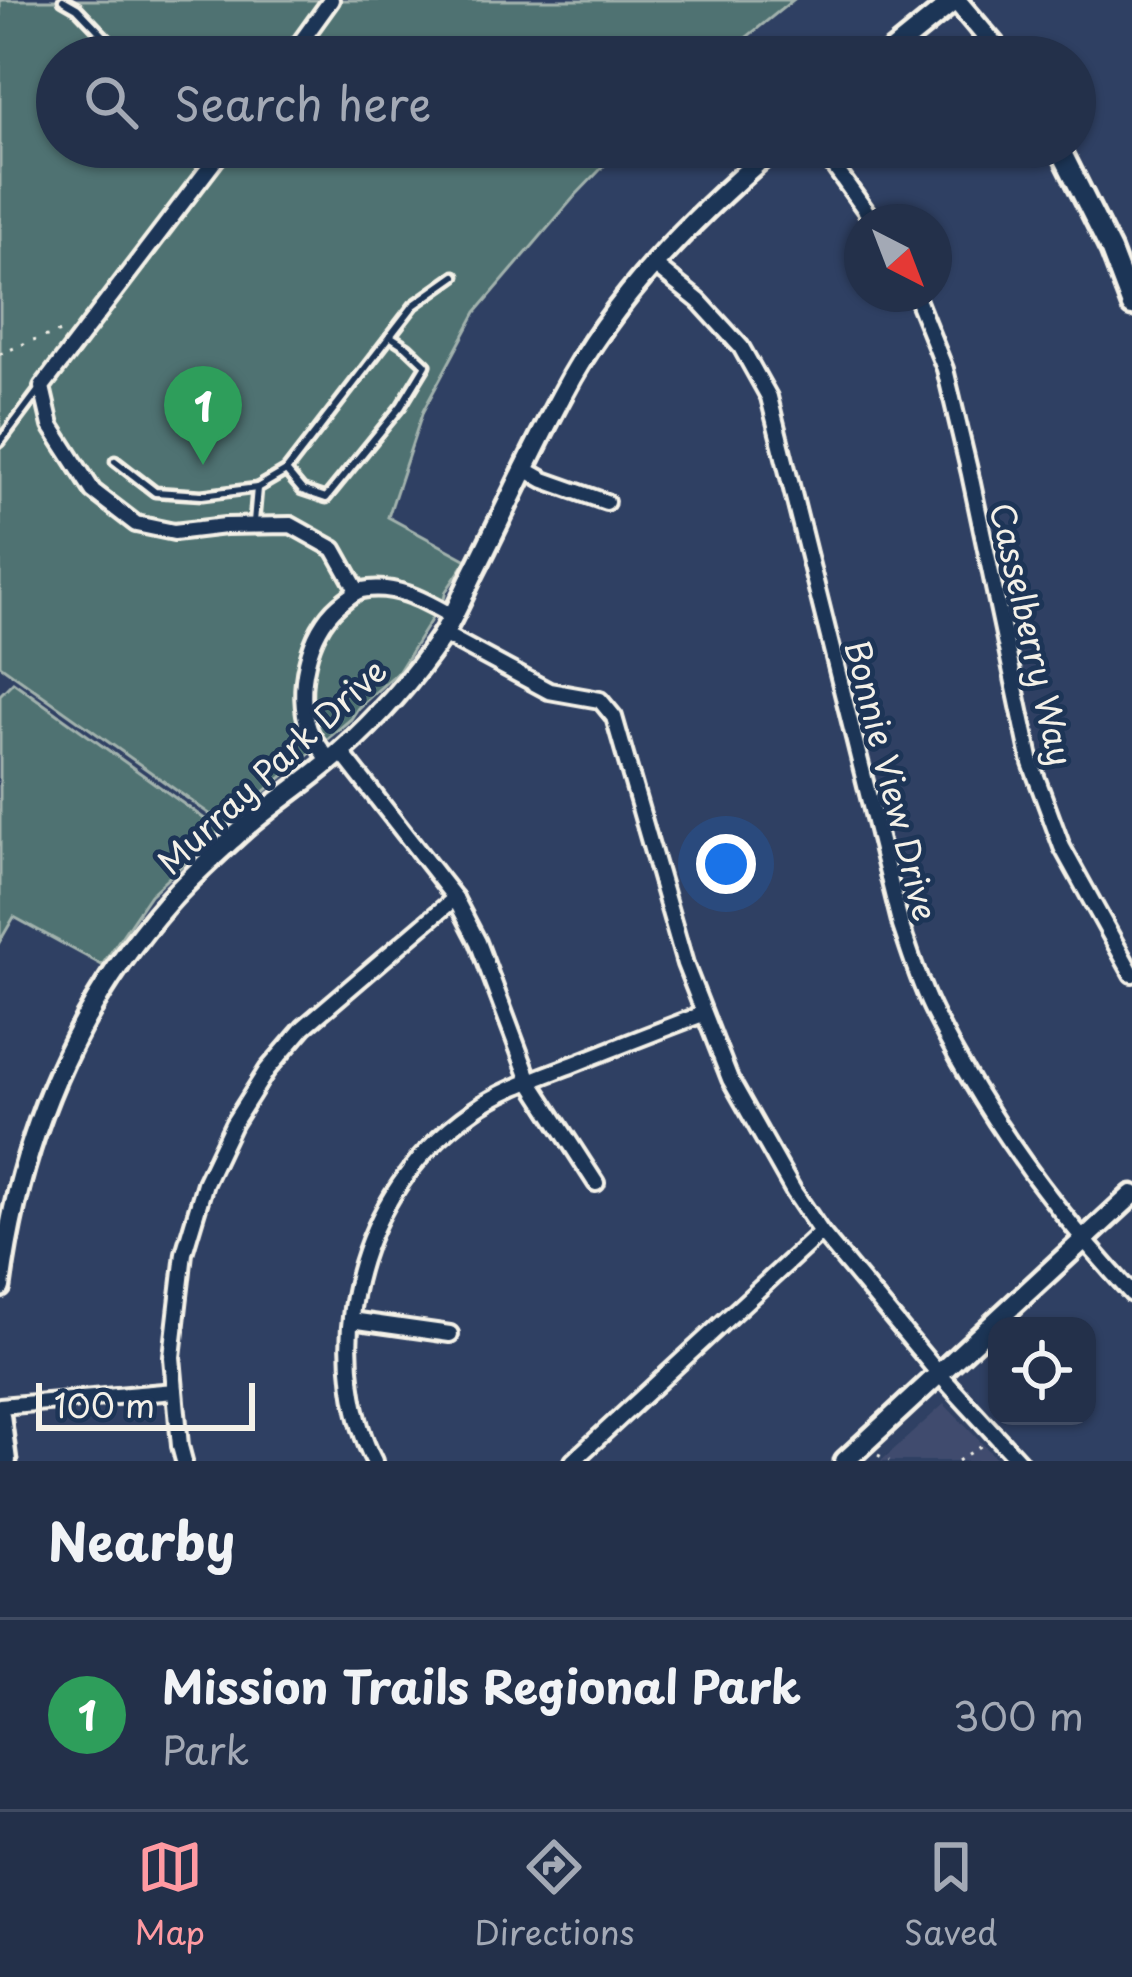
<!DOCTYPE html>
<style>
body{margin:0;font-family:"Playpen Sans",sans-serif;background:#2b3851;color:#f1f3f6}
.controls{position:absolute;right:36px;bottom:36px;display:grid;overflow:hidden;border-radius:24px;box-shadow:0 3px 9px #0004}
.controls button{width:108px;height:108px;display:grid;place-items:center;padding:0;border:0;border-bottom:3px solid #404b62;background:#23304a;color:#f1f3f6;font:60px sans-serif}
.compass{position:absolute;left:844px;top:204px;width:108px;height:108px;border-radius:50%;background:#23304a;box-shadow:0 3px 9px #0004;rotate:138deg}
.scale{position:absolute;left:36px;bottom:30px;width:219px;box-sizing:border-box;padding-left:12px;border:6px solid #f4f1e8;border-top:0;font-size:33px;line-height:42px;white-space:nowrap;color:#f4f1e8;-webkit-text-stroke:9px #1d3557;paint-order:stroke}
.you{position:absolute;left:726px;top:864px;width:42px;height:42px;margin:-30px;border:9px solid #fff;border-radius:50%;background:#1a73e8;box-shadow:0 0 0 18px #1a73e833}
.badge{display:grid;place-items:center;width:78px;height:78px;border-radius:50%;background:#ff9aa2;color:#fff;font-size:39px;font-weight:700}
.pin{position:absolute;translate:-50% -99px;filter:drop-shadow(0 3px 6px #0008)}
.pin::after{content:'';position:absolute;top:63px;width:42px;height:36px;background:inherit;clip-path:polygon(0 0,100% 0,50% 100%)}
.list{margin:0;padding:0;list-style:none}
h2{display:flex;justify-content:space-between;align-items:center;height:156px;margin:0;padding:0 48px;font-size:51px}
h2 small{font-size:39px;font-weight:400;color:#a3a9b5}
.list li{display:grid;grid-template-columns:78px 1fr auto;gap:36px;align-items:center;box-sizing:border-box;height:192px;padding:0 48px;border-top:3px solid #404b62}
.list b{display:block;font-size:45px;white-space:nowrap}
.list p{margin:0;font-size:39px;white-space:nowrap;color:#a3a9b5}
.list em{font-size:39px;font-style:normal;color:#a3a9b5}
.icon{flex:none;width:66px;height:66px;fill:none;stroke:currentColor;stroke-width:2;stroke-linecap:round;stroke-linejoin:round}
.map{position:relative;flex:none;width:1132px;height:1461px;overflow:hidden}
.search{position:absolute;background:#23304a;box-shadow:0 3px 9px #0004;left:36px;right:36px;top:36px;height:132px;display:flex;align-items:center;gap:30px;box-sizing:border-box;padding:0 42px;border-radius:66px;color:#a3a9b5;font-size:45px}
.sheet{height:348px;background:#23304a}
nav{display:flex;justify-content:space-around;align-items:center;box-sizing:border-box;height:168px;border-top:3px solid #404b62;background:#23304a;font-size:33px;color:#a3a9b5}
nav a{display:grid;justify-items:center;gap:6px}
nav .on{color:#ff9aa2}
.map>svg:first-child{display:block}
</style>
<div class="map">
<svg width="1132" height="1461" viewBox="0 0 1132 1461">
<rect width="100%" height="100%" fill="#2f4063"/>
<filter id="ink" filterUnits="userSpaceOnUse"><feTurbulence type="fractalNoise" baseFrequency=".00833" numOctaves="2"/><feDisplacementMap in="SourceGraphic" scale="24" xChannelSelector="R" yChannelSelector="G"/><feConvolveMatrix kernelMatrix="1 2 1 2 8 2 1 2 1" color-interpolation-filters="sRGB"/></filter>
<g filter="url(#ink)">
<path fill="#414c6e" d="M944 1404 999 1461H881L911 1434Z"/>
<g fill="#4f7272" stroke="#a2b2ad" stroke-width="3">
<path d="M0 0H793L722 57H57V147H622L575 196 476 312 423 411 388 517 467 560 446 591 444 599 399 671 358 708 351 719 225 825 0 665Z"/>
<path d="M13 682 220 830 150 895 102 965 14 917 0 941V695Z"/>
</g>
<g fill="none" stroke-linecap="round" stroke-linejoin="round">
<defs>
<g id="lane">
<path d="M63 0 77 8 124 57"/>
<path d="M0 442 39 390"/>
<path d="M115 461 155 492 202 495 257 488"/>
<path d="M286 471 302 490 326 498 401 406 426 365 407 347 390 336"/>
<path d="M254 522 257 488 286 471 414 305 455 276"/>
</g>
<g id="street">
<path d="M290 57 331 0"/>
<path d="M225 147 42 387 51 426 93 491 136 524 174 532 225 526 291 525 334 549 357 590"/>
<path d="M820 147 874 222"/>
<path d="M653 264 699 301 741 347 769 397 901 926C911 955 920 986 934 1013 985 1116 1054 1210 1132 1294"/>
<path d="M915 294 945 369 970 474 1031 763 1062 847 1132 974"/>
<path d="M523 468 544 480 606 502"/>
<path d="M443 634 549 691 600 700 614 717 685 964 730 1079 794 1192 821 1232 939 1374 1019 1461"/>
<path d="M341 752 455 898 478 942 530 1081 596 1183"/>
<path d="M330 761C323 751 313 740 309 729 295 690 308 632 339 605 347 599 353 592 362 590 395 583 425 601 452 616"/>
<path d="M351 1320 450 1334"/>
<path d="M0 1406 175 1391"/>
<path d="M184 1461 180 1446 172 1357 184 1253 205 1183 233 1124 267 1070 304 1027 455 898"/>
<path d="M374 1461C351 1417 345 1356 352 1308 364 1227 406 1157 474 1110 503 1089 541 1077 574 1064 617 1047 660 1030 703 1014"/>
<path d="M573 1461 821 1232"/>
</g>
<g id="secondary">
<path d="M956 0 1004 57"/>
<path d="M885 57 955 0"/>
<path d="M1059 147 1111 251 1132 306"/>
<path d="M0 1287C19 1143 71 1012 168 902 190 877 216 854 240 832 271 804 308 781 339 753 378 718 412 680 441 637 454 617 463 594 474 572 504 513 531 452 563 393 614 296 693 218 775 147"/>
<path d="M0 1415 6 1461"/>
<path d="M845 1461 1132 1195"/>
</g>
</defs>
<use href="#lane" stroke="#f4f1e8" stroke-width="15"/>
<use href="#street" stroke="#f4f1e8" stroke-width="22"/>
<use href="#secondary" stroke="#f4f1e8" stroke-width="27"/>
<g stroke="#f4f1e8" stroke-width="3" stroke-dasharray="3 9" stroke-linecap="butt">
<path d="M0 354 33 340 61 332 65 335"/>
<path d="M878 1455 889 1461"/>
<path d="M958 1461 982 1445"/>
</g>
<use href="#lane" stroke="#1d3557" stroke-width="6"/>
<use href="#street" stroke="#1d3557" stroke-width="14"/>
<use href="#secondary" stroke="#1d3557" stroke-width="18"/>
</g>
</g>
<g text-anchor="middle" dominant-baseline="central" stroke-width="10" stroke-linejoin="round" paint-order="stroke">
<g font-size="33" fill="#f4f1e8" stroke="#1d3557">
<text transform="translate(1033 634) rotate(77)">Casselberry Way</text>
<text transform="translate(271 765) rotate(-43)">Murray Park Drive</text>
<text transform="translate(893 780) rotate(76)">Bonnie View Drive</text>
</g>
</g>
</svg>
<div class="controls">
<button><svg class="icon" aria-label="locate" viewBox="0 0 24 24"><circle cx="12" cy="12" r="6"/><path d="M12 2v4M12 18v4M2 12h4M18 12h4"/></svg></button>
</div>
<svg class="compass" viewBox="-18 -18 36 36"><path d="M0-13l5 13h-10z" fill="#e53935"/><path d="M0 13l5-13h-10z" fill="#a3a9b5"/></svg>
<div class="scale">100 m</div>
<div class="you"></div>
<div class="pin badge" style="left:203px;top:465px;background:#2e9e5b">1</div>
<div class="search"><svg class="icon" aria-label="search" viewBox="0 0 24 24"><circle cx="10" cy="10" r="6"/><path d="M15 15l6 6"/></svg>Search here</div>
</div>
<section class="sheet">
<h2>Nearby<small></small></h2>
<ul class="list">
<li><span class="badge" style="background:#2e9e5b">1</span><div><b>Mission Trails Regional Park</b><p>Park</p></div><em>300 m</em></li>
</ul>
</section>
<nav>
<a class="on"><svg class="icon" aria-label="map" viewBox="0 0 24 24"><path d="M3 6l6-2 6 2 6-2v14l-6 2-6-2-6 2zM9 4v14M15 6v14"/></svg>Map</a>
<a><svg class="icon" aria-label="directions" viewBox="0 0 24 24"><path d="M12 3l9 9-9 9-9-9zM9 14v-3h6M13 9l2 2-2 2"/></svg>Directions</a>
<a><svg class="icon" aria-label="saved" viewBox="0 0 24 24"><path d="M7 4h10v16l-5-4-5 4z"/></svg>Saved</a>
</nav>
